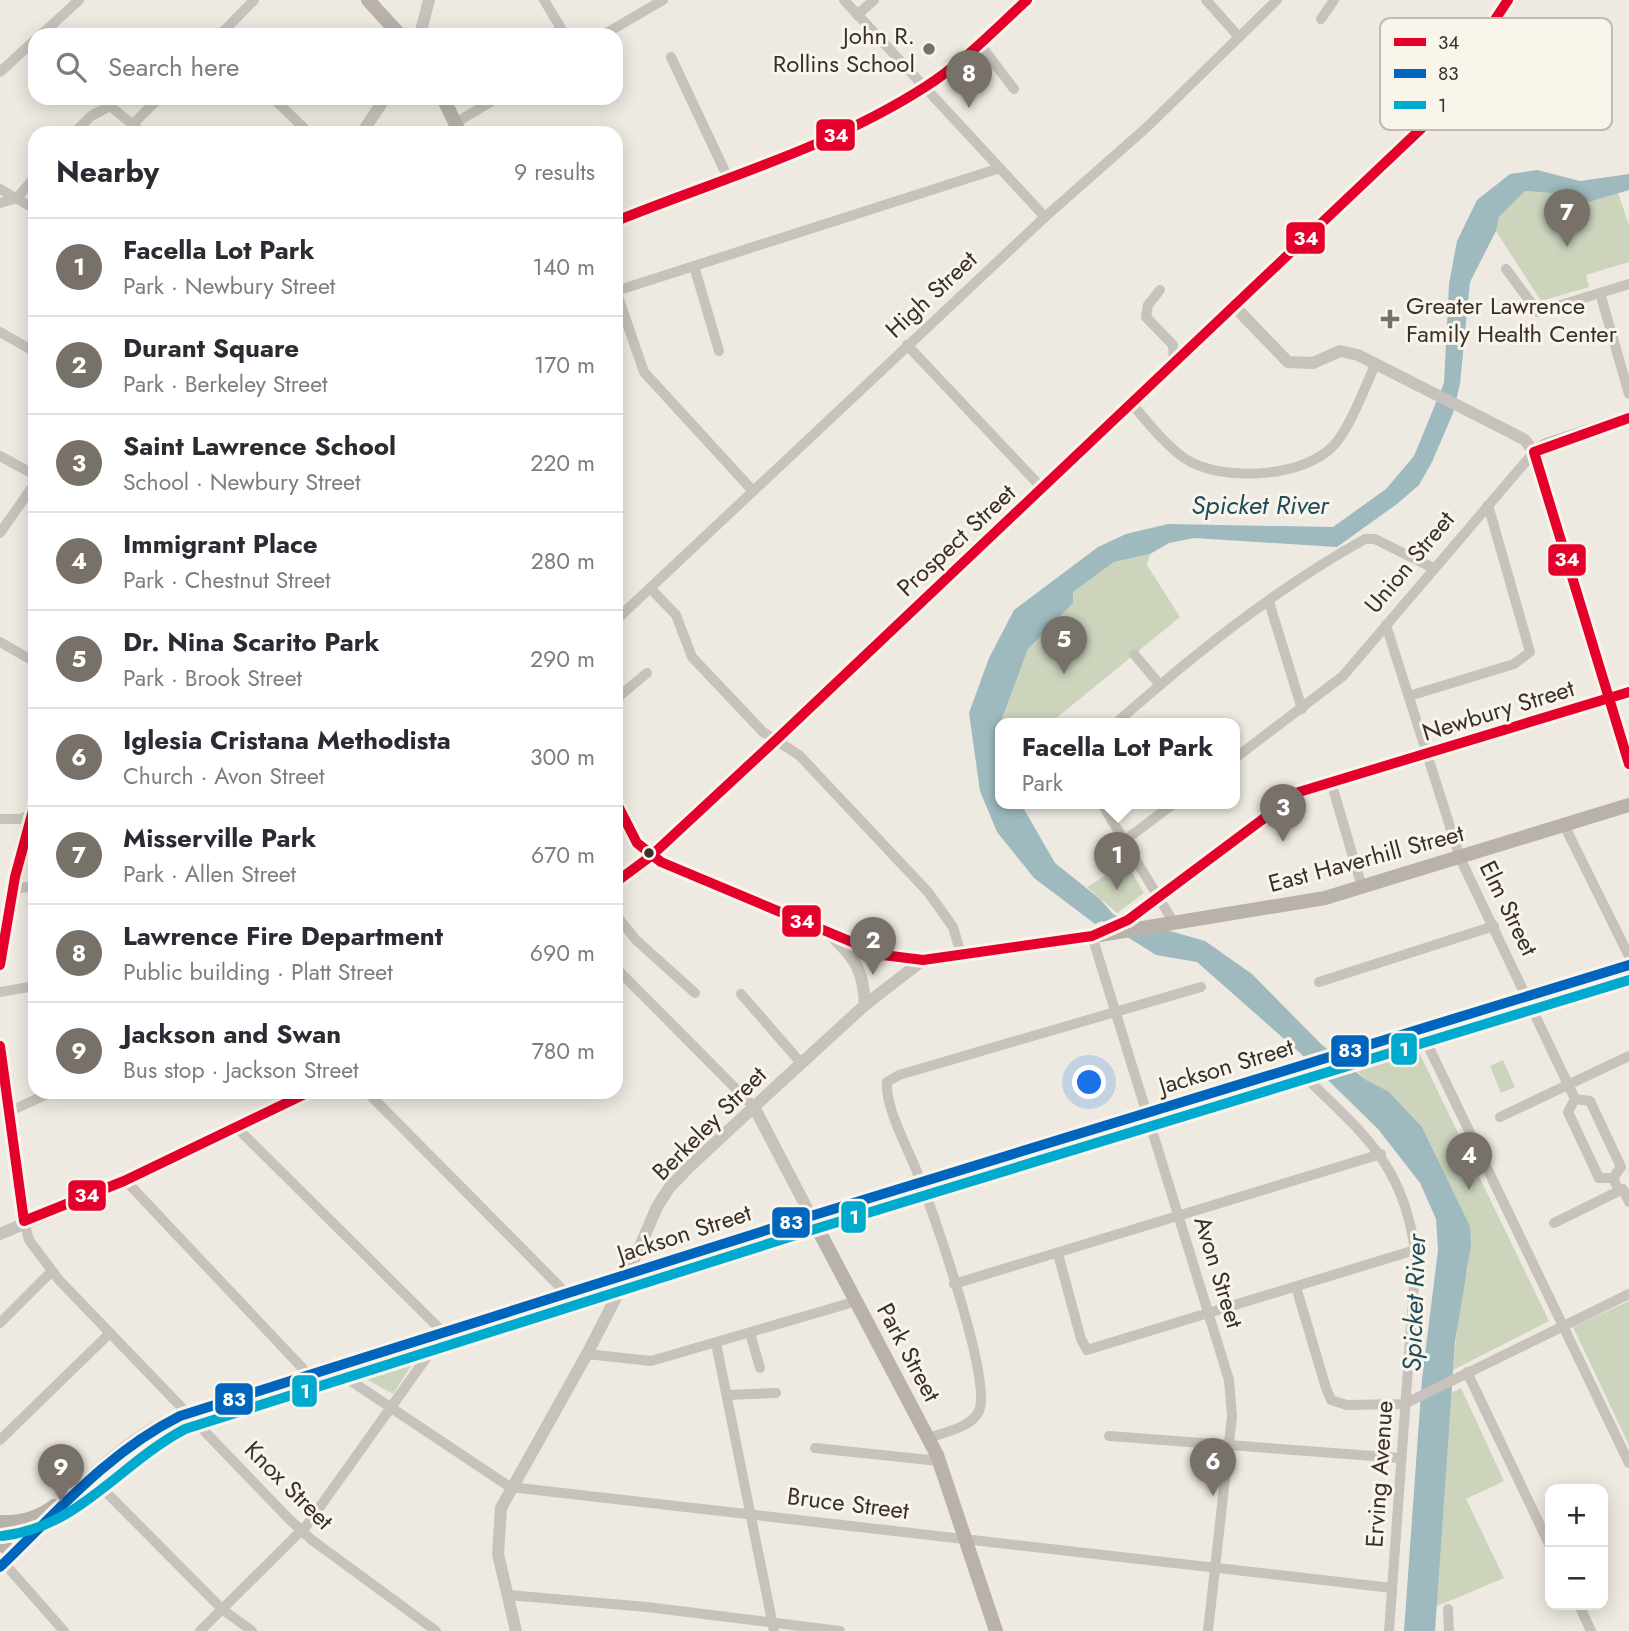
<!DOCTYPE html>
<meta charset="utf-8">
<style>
body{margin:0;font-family:Jost,sans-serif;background:#f7f7f7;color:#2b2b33}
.controls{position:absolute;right:21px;bottom:21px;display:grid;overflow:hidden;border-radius:14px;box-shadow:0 4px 18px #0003}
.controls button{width:63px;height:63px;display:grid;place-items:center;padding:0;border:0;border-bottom:2px solid #e1e1e2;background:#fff;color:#2b2b33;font:35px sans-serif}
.you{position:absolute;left:1090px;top:1083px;width:24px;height:24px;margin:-18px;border:5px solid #fff;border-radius:50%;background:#1a73e8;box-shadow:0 0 0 10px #1a73e833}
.badge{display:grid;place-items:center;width:46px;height:46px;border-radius:50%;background:#78716a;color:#fff;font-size:23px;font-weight:700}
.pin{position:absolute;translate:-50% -58px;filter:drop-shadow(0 2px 4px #0008)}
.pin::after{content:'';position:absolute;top:37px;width:24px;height:21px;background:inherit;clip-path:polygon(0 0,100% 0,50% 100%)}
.popup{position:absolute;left:995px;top:718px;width:245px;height:91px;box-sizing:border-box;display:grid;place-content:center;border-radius:14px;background:#fff;filter:drop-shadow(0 2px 5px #0005);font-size:23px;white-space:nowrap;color:#7c7c81}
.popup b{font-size:26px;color:#2b2b33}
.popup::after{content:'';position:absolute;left:50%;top:100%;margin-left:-14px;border:14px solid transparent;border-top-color:#fff}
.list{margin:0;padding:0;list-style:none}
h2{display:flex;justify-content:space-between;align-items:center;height:91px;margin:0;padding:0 28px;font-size:30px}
h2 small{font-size:23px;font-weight:400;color:#7c7c81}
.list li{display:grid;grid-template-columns:46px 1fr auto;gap:21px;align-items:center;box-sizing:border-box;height:98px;padding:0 28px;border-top:2px solid #e1e1e2}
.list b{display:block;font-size:26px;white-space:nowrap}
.list p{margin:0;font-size:23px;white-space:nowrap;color:#7c7c81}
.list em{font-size:23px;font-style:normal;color:#7c7c81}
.icon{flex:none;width:38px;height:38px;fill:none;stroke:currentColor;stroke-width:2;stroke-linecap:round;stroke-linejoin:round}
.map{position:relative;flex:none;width:1629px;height:1631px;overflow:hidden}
.search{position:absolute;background:#fff;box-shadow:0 4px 18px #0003;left:28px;top:28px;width:595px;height:77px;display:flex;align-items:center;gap:18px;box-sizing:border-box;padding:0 24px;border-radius:21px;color:#7c7c81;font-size:26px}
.panel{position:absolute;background:#fff;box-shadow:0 4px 18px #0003;left:28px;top:126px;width:595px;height:973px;border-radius:21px}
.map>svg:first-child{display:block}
</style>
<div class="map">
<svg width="1629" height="1631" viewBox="0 0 1629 1631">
<rect width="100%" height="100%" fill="#eeeae2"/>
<g fill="#ccd4bc">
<path d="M1525 191 1551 193 1589 202 1618 193 1629 225V262L1586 275 1589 287 1541 301 1496 231 1499 217Z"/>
<path d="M1150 554 1147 565 1180 617 1049 724H1000L1028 649 1073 592 1114 562Z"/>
<path d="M1126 863 1144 893 1117 913 1087 887Z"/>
<path d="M1415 1044 1549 1321 1453 1370 1460 1299 1468 1267 1470 1226 1422 1127 1388 1091 1366 1080 1349 1063Z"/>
<path d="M1503 1060 1515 1087 1501 1093 1490 1066Z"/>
<path d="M1629 1301V1445L1573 1327Z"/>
<path d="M420 1352 393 1394 357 1374V1372Z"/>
<path d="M1461 1388 1504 1481 1466 1499 1504 1578 1435 1607 1451 1393Z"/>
</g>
<path fill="#9ebabf" d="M1537 170 1580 181 1629 174V190L1589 202 1551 193 1525 191 1499 217 1496 231 1470 282 1460 384 1453 413 1432 462 1419 485 1397 504 1337 547 1194 538 1169 543 1150 554 1114 562 1073 592V603L1028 649 1000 724V804H1021L1055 863 1100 899 1114 915 1205 941 1252 974 1321 1044 1366 1080 1388 1091 1422 1127 1470 1226 1471 1245 1455 1342 1435 1631H1404L1422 1379 1438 1250 1436 1219 1420 1183 1378 1129 1299 1052 1197 962 1156 955 1102 921 1095 924 1034 878 997 832 980 791 969 713 989 658 1014 610 1098 547 1126 534 1168 524 1333 527 1386 489 1414 456 1444 383 1449 284 1457 241 1477 200 1510 174Z"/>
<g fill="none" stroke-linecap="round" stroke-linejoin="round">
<g stroke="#c7c2bb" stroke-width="10">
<path d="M544 0 565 35"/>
<path d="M844 0 1045 217"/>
<path d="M1206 0 1239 37"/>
<path d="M857 15 874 0"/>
<path d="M1321 19 1334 0"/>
<path d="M41 35 79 0"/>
<path d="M220 35 254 0"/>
<path d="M603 35 663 0"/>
<path d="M979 43 1014 89"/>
<path d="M671 57 729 180"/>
<path d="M0 72 35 40"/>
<path d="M273 98 309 133"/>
<path d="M457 122 497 98"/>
<path d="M133 124 159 98"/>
<path d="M74 133 91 116 110 106 143 133"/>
<path d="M0 189 35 209"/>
<path d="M0 203 17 198 35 177"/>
<path d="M616 221C719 178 830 148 925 87 962 63 994 30 1027 0"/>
<path d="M694 266 719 351"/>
<path d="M1506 269 1538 312 1629 284"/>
<path d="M1160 290 1148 305 1146 317 1173 345 1174 364"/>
<path d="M616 291 1000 168"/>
<path d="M616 291 644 372 753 491"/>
<path d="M1600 293 1629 394"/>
<path d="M0 332 35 352"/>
<path d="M907 345 1042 488"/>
<path d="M1132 404C1148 423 1164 443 1184 458 1220 483 1306 478 1335 444 1351 425 1365 387 1376 363"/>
<path d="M0 456 35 475"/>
<path d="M0 533 35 483"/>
<path d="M650 588 676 615 692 657 763 732 799 755 928 892 953 927 961 954"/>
<path d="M1269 602 1302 709"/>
<path d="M616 620 1045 217 1146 128 1277 0"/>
<path d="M1386 625 1460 858 1575 1099 1568 1112 1599 1178H1613L1621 1167 1590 1101 1575 1099"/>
<path d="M0 642 35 662"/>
<path d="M1134 654 1160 685"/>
<path d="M1409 696 1514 664 1530 652 1488 505"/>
<path d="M616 699 647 673"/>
<path d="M1115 724C1192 656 1275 589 1365 539H1375L1433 568"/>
<path d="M1234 759 1343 676 1534 452"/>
<path d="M1331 782 1362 887"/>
<path d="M1102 804 1174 923"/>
<path d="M0 819H21L35 812"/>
<path d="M1564 825 1629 956"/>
<path d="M1124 841 1173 804"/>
<path d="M13 889 35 886"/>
<path d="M616 915 636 940 695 993"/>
<path d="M1097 935 1092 936 1229 1380 1232 1416 1208 1631"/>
<path d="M616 968 754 1107"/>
<path d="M1319 982 1494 926"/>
<path d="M0 992 35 986"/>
<path d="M741 994 801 1063"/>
<path d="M1420 1029 1629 1463"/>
<path d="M1296 1068C1361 1132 1405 1162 1416 1258L1389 1631"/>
<path d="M367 1092 567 1294"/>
<path d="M8 1112 52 1092"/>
<path d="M1500 1117 1629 1056"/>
<path d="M125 1180 309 1375"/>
<path d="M1623 1189 1629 1202"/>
<path d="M24 1221 29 1240 59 1280 289 1519 312 1540 436 1631"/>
<path d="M1554 1223 1619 1191 1613 1178"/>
<path d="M1058 1254 1081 1339 1087 1350 1415 1250"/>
<path d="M954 1284 1381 1154"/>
<path d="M1296 1287 1326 1388 1331 1400 1347 1405 1404 1404 1629 1294"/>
<path d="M0 1323 52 1271"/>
<path d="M750 1333 760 1368"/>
<path d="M716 1343 774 1631"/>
<path d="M587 1354 651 1361 857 1301"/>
<path d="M333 1369 510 1487 1392 1588"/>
<path d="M1467 1372 1550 1546"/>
<path d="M727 1395 776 1393"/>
<path d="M1109 1436 1400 1458"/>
<path d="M929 1438C944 1432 971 1428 979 1411 993 1382 932 1208 917 1172 907 1146 885 1108 887 1082L899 1075 1201 987"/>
<path d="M0 1440 110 1333"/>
<path d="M815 1448 939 1461"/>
<path d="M92 1478 222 1609 252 1631"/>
<path d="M4 1563 64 1631"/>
<path d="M507 1595 647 1607 840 1631"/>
<path d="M1579 1605 1591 1631"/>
<path d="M1448 1609 1449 1631"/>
<path d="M200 1631 307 1525 444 1333 236 1127"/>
</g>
<g stroke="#c7c2bb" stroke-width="12">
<path d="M420 35 429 0"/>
<path d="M362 133 385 98"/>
<path d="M1235 307 1288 362 1313 363 1340 351 1358 355 1508 431 1525 440 1534 452"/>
<path d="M616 882 651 856 777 739 1426 124 1508 0"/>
<path d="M1102 932 1128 920 1299 792 1629 692"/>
<path d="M831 935C856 960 863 969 865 1005"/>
<path d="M0 965 15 877 35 803"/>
<path d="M0 1046 24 1221"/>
<path d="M754 1107 811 1216"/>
<path d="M0 1234 124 1181 309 1092"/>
<path d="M516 1631 498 1554 501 1508 587 1354 628 1274 657 1207 669 1188 689 1167 783 1080 865 1005 923 960"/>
</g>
<g stroke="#b8b2ab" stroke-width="14">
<path d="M368 0 400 35"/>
<path d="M443 98 460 133"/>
<path d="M1629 418 1547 445 1534 452 1629 764"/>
<path d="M616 802 637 843 661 862 883 955 923 960 1092 936"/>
<path d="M1100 935 1325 898 1629 805"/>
<path d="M811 1216 937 1455 996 1631"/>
<path d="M0 1522C20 1523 38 1518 54 1506"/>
<path d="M0 1542 13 1554"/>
<path d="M0 1567C53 1517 112 1444 180 1416L811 1216 1629 965"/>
</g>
<defs>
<g id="bus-1">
<path d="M616 221C720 179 830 148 925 87 963 63 994 30 1027 0"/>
<path d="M1629 418 1534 452 1629 764"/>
<path d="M616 802 637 843 661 862 883 955 923 960 1092 936 1128 920 1299 792 1629 692"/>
<path d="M616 882 651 856 777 739 1426 124 1508 0"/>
<path d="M0 965 15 877 35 803"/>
<path d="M0 1046 24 1221 124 1181 309 1092"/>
</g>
<path id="bus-2" d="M0 1567C57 1512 108 1452 180 1416L811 1216 1629 965"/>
<path id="bus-3" d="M2 1536C80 1527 119 1464 185 1429L815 1229 1629 980"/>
</defs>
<use href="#bus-1" stroke="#faf5ea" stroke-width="16"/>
<use href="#bus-2" stroke="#faf5ea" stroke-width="16"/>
<use href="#bus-3" stroke="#faf5ea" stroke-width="16"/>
<use href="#bus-1" stroke="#e4002b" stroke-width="10"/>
<use href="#bus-2" stroke="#0065bd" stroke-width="10"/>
<use href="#bus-3" stroke="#00a9ce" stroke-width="10"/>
</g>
<g fill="#78716a" stroke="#faf5ea" stroke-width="2.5">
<circle cx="929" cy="49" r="7"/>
<path d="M1386.5 308.5h7v7h7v7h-7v7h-7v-7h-7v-7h7z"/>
</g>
<circle fill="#383029" stroke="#faf5ea" stroke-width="2.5" cx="649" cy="853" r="6"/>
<g text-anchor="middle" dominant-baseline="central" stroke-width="6" stroke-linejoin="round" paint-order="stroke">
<g font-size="24" fill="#383029" stroke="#faf5ea" text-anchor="end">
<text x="915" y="35">John R.<tspan x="915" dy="28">Rollins School</tspan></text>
<text x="1406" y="305" text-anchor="start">Greater Lawrence<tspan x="1406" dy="28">Family Health Center</tspan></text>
</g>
<g font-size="24" fill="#383029" stroke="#faf5ea">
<text transform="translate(931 294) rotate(-43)">High Street</text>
<text transform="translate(956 540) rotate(-43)">Prospect Street</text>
<text transform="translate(1409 562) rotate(-50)">Union Street</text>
<text transform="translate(1498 710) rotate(-17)">Newbury Street</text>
<text transform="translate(1366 858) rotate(-15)">East Haverhill Street</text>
<text transform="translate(1509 908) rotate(64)">Elm Street</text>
<text transform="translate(1226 1066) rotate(-17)">Jackson Street</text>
<text transform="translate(709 1123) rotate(-45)">Berkeley Street</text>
<text transform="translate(684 1233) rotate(-18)">Jackson Street</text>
<text transform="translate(1219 1272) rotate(73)">Avon Street</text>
<text transform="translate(909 1352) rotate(62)">Park Street</text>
<text transform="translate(1379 1474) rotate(-86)">Erving Avenue</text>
<text transform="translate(289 1485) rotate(45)">Knox Street</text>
<text transform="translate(848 1503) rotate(7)">Bruce Street</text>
</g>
<g font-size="26" font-style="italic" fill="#1d4d5b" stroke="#faf5ea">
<text x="1260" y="505">Spicket River</text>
<text transform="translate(1414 1303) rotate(-88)">Spicket River</text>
</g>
</g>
<rect x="1380" y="18" width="232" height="112" rx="10" fill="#faf5ea" stroke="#c0bab0" stroke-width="2"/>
<rect x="1394" y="38" width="32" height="8" fill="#e4002b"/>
<rect x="1394" y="69" width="32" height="9" fill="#0065bd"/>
<rect x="1394" y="101" width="32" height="8" fill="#00a9ce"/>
<g font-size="19" fill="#383029">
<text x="1438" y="49">34</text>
<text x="1438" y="80">83</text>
<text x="1438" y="112">1</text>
</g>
<g stroke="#faf5ea" stroke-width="2.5">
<rect x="815" y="118" width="41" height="34" rx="7" fill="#e4002b"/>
<rect x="1285" y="221" width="41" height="34" rx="7" fill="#e4002b"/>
<rect x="1547" y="543" width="40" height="34" rx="7" fill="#e4002b"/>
<rect x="781" y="904" width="41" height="34" rx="7" fill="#e4002b"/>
<rect x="1390" y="1032" width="28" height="34" rx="7" fill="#00a9ce"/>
<rect x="1330" y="1034" width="40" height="34" rx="7" fill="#0065bd"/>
<rect x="67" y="1179" width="40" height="33" rx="7" fill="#e4002b"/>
<rect x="840" y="1200" width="27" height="34" rx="7" fill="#00a9ce"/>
<rect x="771" y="1206" width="40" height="33" rx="7" fill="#0065bd"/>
<rect x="291" y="1374" width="27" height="34" rx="7" fill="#00a9ce"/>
<rect x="214" y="1382" width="40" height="34" rx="7" fill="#0065bd"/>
</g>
<g font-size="19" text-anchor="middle" font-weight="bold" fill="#fff">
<text x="836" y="142">34</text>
<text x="1306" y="245">34</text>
<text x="1567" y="566">34</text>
<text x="802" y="928">34</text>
<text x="1404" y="1056">1</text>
<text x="1350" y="1057">83</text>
<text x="87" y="1202">34</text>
<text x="854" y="1224">1</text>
<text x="791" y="1229">83</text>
<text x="305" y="1398">1</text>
<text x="234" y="1406">83</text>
</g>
</svg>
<div class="controls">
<button>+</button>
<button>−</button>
</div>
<div class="you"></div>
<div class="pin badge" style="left:1117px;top:890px">1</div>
<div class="popup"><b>Facella Lot Park</b>Park</div>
<div class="pin badge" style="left:873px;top:975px">2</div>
<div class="pin badge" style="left:1283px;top:842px">3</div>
<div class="pin badge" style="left:1469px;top:1190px">4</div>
<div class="pin badge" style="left:1064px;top:674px">5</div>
<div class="pin badge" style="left:1213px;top:1496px">6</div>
<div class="pin badge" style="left:1567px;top:247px">7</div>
<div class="pin badge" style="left:969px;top:108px">8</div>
<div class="pin badge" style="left:61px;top:1502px">9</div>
<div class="search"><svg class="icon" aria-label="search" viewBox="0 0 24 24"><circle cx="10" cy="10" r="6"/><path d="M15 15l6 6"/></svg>Search here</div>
<section class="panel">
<h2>Nearby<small>9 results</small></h2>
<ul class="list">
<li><span class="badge">1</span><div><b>Facella Lot Park</b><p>Park · Newbury Street</p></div><em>140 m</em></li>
<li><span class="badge">2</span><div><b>Durant Square</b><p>Park · Berkeley Street</p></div><em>170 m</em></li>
<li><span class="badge">3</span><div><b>Saint Lawrence School</b><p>School · Newbury Street</p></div><em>220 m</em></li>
<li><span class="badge">4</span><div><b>Immigrant Place</b><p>Park · Chestnut Street</p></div><em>280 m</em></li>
<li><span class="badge">5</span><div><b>Dr. Nina Scarito Park</b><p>Park · Brook Street</p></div><em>290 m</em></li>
<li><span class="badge">6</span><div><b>Iglesia Cristana Methodista</b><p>Church · Avon Street</p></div><em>300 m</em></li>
<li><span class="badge">7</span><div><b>Misserville Park</b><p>Park · Allen Street</p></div><em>670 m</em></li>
<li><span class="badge">8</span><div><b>Lawrence Fire Department</b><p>Public building · Platt Street</p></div><em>690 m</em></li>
<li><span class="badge">9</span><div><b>Jackson and Swan</b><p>Bus stop · Jackson Street</p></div><em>780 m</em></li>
</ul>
</section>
</div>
